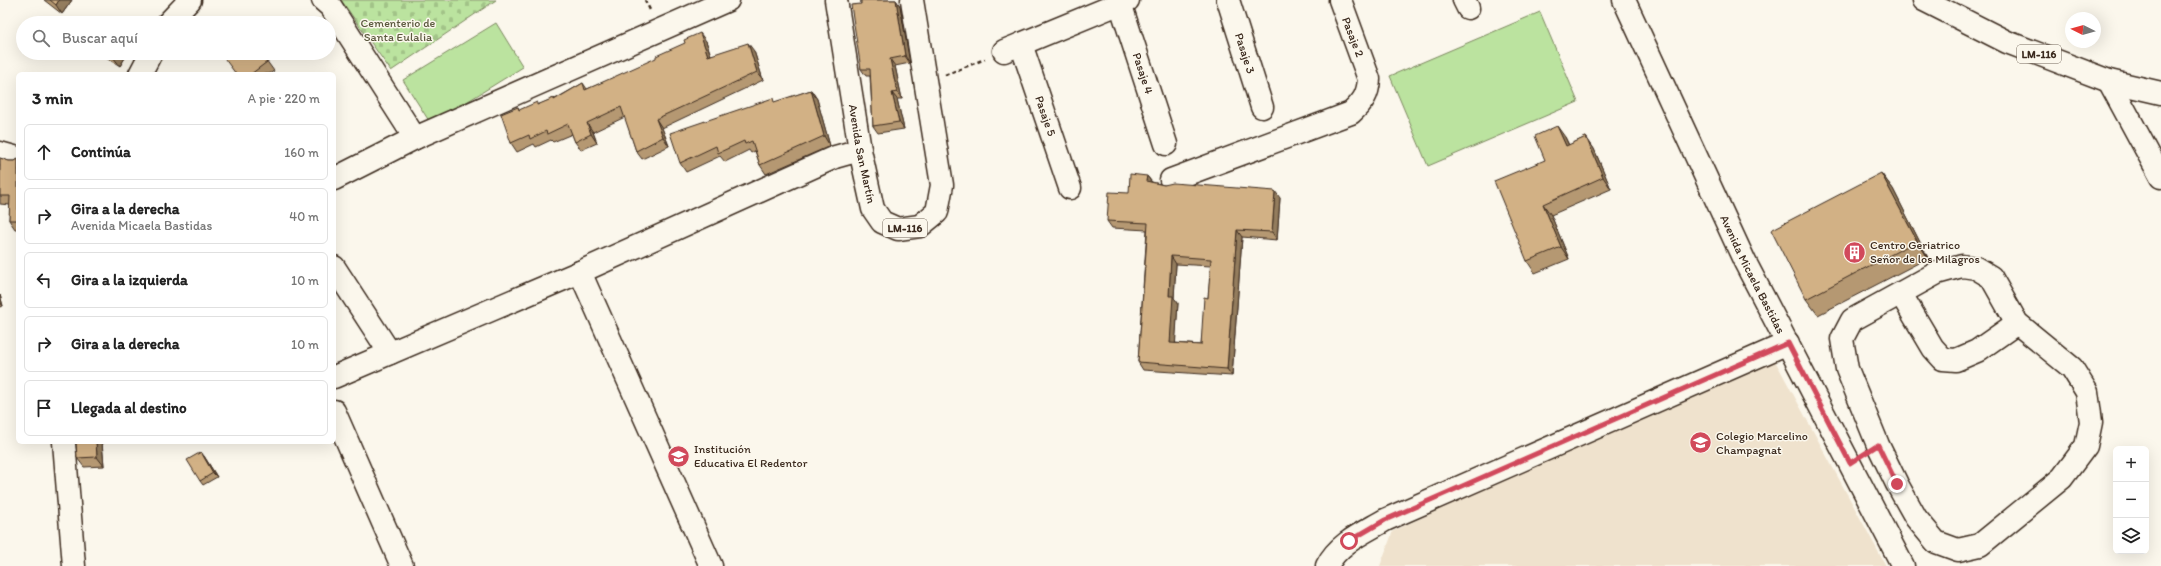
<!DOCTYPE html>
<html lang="es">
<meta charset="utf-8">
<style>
body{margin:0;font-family:Itim,sans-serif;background:#f6f6f6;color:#222}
.controls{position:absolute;right:12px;bottom:12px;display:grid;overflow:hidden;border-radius:6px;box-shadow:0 4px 16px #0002}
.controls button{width:36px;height:36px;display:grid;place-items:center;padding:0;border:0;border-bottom:1px solid #e0e0e0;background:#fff;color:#222;font:20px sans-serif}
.compass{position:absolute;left:2065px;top:12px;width:36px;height:36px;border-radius:50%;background:#fff;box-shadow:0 4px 16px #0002;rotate:275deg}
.stop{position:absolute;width:12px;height:12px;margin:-9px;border:3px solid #d1495b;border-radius:50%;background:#fff}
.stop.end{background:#d1495b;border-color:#fff;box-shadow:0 1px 4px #0008}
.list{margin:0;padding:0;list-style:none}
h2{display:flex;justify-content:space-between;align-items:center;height:52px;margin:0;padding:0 16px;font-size:17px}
h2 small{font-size:13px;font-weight:400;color:#767676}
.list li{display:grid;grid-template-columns:26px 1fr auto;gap:12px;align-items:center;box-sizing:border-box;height:56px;margin:0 8px 8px;padding:0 8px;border:1px solid #e0e0e0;border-radius:6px}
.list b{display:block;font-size:15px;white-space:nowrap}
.list p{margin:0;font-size:13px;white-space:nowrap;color:#767676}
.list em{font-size:13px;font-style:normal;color:#767676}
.icon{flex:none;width:22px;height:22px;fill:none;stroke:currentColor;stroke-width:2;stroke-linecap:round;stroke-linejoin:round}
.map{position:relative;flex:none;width:2161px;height:566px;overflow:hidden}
.search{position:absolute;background:#fff;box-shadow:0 4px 16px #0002;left:16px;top:16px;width:320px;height:44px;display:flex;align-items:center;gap:10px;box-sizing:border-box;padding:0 14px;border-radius:22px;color:#767676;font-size:15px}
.panel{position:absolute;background:#fff;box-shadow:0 4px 16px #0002;left:16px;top:72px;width:320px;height:372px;border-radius:6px}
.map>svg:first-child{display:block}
</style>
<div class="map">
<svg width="2161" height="566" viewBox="0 0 2161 566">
<defs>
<pattern id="cemetery-stones" width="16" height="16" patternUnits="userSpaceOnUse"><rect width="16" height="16" fill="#bbe39f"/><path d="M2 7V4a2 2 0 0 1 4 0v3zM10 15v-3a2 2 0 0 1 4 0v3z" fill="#a2c388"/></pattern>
</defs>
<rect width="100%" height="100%" fill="#fbf7ec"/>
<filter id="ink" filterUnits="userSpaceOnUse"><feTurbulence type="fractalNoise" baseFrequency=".025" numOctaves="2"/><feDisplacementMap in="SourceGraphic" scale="8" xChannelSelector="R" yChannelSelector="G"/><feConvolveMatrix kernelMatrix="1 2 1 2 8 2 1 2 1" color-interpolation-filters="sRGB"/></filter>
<g filter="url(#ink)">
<path fill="#efe2cd" d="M1772 355 1886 566H1380L1393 531Z"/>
<path fill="url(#cemetery-stones)" stroke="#7b865e" d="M341 0H496L391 71Z"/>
<g fill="#bbe39f" stroke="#7b865e">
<path d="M1540 12 1578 102 1428 166 1390 76Z"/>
<path d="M496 23 523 67 431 124 403 80Z"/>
</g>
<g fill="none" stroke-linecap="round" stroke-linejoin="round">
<defs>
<g id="minor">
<path d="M323 0 331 7 415 138"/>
<path id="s1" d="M1228 0 1262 107"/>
<path d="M1464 0 1468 8"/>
<path id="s2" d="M1624 0 1745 262 1903 566"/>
<path id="s3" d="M1120 3 1166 144"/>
<path d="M168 23 190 0"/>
<path id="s4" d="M1021 44 1070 188"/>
<path d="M1004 51 1128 0"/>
<path d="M140 74 151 53"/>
<path d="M2109 81 2161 177"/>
<path d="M0 153 18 158"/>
<path d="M334 179 415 138 728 0"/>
<path d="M1171 180 1351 113C1363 102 1368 95 1369 79L1340 0"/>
<path d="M1962 266 1976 268 1991 277 2017 323 2072 368 2087 392 2091 422 2086 446 2062 478 1980 545 1958 550 1936 542 1916 518 1897 484 1878 445 1847 369 1842 339 1852 320 1937 273Z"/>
<path d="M334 267 390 353"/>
<path d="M580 272 711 566"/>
<path d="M1901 294 1933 348 1943 359 1956 360 1977 351 2017 323"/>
<path d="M334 377 580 272 835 157 860 150"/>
<path d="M334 411 402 566"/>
<path d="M64 442 74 566"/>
<path d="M1327 566C1338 543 1365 532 1385 520L1788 343"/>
</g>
<g id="major">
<path id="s5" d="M836 0 860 150 873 209 882 222 898 229 920 226 937 212 942 185 912 0"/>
<path d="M1924 0 2007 42 2109 81 2161 93"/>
</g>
</defs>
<use href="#minor" stroke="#3b2a1e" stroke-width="25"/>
<use href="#major" stroke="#3b2a1e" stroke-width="25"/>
<g stroke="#3b2a1e" stroke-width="2.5" stroke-dasharray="4 3" stroke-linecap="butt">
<path d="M645 0 651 12"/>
<path d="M945 75 985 59"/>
</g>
<use href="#minor" stroke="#fbf7ec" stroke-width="22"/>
<use href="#major" stroke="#fbf7ec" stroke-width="22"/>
</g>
<g fill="#b59872" stroke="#3b2a1e" fill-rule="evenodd">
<path d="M44 0H72L62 14Z"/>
<path d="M861 0H896L900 6 910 63 895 66 902 99H897L904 129 878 133 873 126 870 76H866L861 69Z"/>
<path d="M706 41 711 55 754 51 763 80 662 128 669 146 642 159 636 151 625 117 593 132 597 143 581 150 575 142 572 134 553 142 551 140 536 147 534 144 517 152 511 143 518 107 520 110 538 105 554 98 555 99 583 83 587 89Z"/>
<path d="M102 53H128L120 66 103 55Z"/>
<path d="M261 53 274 71 269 74H236Z"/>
<path d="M811 90 817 99 830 146 766 174 760 165 755 151 751 153 749 150 725 162 720 156 686 172 680 163 776 102Z"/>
<path d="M1565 137 1569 145 1586 137 1594 149 1611 189 1551 215 1569 259 1535 273 1527 261 1545 160Z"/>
<path d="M0 158 9 161H15L18 159V229H15L9 220 10 205 0 204Z"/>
<path d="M1881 173 1893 189 1928 258 1818 315 1806 299Z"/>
<path d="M1147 176 1152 182 1164 185 1280 198 1277 240 1242 237 1232 376 1143 370 1138 362 1147 230 1112 228 1107 221ZM1176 264 1211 266 1208 298 1201 345 1175 343 1178 303 1174 298Z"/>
<path d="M0 295 3 306 0 307Z"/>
<path d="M76 442H102L104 466 84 467 77 458Z"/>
<path d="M204 456 217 477 203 485 200 481Z"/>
</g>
<g fill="#937c5d" stroke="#3b2a1e">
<path d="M59 0H72L62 14 56 5Z"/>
<path d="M896 0 900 6 910 63 905 56Z"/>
<path d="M700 33 706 41 714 65 708 56Z"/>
<path d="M748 43 754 51 763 80 757 72Z"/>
<path d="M115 53H128L120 66 113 57Z"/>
<path d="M890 59 895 66 902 99 897 92Z"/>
<path d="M811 90 817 99 830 146 824 136Z"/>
<path d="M892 93 897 99 904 129 899 122Z"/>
<path d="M656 119 662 128 669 146 663 137Z"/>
<path d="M587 123 593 132 597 143 591 134Z"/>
<path d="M1557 126 1565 137 1574 157 1566 146Z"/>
<path d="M1586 137 1594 149 1611 189 1603 177Z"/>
<path d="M1881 173 1893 189 1928 258 1917 241Z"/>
<path d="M1147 176 1152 183 1146 181Z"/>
<path d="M1275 191 1280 198 1277 240 1272 232Z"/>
<path d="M1543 204 1551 215 1569 259 1561 247Z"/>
<path d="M1237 230 1242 237 1232 376 1227 369Z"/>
<path d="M1171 256 1176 264 1174 298 1178 303 1175 350 1170 343 1169 296Z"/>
<path d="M0 295 3 306 0 302Z"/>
<path d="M96 442H102L104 466 97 457Z"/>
<path d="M201 452 204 456 217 477 213 473Z"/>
</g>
<g fill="#d2b185" stroke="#3b2a1e" fill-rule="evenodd">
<path d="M50 0H59L56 5Z"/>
<path d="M861 0H896L905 56 890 59 897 92 892 93 899 122 873 126 870 69H861L851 5 861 4Z"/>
<path d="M700 33 708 56 748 43 757 72 656 119 663 137 636 151 621 107 587 123 591 134 575 142 568 124 547 134 546 131 530 139 529 135 511 143 501 114 518 107 519 110 537 102V105L554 98V100L583 83 585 90 656 58V56L685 43 684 40Z"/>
<path d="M108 53H115L113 57Z"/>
<path d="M224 53H261L267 62 251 74H236L222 55Z"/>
<path d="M811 90 824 136 760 165 752 141 745 144 744 141 718 153 716 146 680 163 670 133 773 98 774 102Z"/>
<path d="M1557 126 1566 146 1586 137 1603 177 1543 204 1561 247 1527 261 1494 181 1545 160 1535 136Z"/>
<path d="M0 158 9 161H15L18 159V220H9L10 196H0Z"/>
<path d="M1881 173 1917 241 1806 299 1771 230Z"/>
<path d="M1130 174 1147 176 1146 181 1164 185 1173 183 1275 191 1272 232 1237 230 1227 369 1138 362 1148 223 1107 221 1109 192 1129 193ZM1171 256 1211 259 1208 298 1204 297 1201 345 1170 343 1173 296H1169Z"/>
<path d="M76 442H96L97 457 77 458Z"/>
<path d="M201 452 213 473 200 481 187 460Z"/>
</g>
</g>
<g fill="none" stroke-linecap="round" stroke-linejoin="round" filter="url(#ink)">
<path stroke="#d1495b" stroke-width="5" d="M1349 541 1385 520 1788 343 1850 463 1878 445 1897 484"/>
</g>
<defs>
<symbol id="building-disc" viewBox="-11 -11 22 22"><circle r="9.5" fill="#d1495b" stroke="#fbf7ec"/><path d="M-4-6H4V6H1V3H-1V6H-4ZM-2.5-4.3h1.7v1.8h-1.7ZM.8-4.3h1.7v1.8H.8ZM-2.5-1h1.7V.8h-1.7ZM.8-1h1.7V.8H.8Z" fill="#fff"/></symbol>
<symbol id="school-disc" viewBox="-11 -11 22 22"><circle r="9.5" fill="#d1495b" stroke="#fbf7ec"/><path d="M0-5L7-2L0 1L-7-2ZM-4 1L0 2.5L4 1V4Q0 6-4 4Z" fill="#fff"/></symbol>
</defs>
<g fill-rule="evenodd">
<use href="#building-disc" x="1842" y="240" width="25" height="25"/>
<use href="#school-disc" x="1688" y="430" width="25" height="25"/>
<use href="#school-disc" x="666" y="444" width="25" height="25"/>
</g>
<g text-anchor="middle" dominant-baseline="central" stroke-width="3" stroke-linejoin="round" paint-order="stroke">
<g fill="#fbf7ec" stroke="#75685c" stroke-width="1">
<rect x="2017" y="45" width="44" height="18" rx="3"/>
<rect x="883" y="219" width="44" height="18" rx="3"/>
</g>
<g font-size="11" font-weight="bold" fill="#3b2a1e">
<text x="2039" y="54">LM-116</text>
<text x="905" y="228">LM-116</text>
</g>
<g font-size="12" fill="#5b583e" stroke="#fbf7ec">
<text x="398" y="23">Cementerio de<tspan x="398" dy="14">Santa Eulalia</tspan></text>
</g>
<g font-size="12" fill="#3b2a1e" stroke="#fbf7ec">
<text transform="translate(1353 37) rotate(69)">Pasaje 2</text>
<text stroke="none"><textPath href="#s1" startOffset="56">Pasaje 3</textPath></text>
<text stroke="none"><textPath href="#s3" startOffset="74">Pasaje 4</textPath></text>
<text stroke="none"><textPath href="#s4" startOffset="76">Pasaje 5</textPath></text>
<text stroke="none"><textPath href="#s5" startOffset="156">Avenida San Martín</textPath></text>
<text stroke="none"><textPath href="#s2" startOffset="303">Avenida Micaela Bastidas</textPath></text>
</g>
<g font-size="12" fill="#3b2a1e" stroke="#fbf7ec" text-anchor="start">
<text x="1870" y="245">Centro Geriatrico<tspan x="1870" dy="14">Señor de los Milagros</tspan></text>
<text x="1716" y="436">Colegio Marcelino<tspan x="1716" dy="14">Champagnat</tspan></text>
<text x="694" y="449">Institución<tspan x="694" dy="14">Educativa El Redentor</tspan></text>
</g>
</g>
</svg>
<div class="controls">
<button>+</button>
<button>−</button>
<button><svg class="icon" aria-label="layers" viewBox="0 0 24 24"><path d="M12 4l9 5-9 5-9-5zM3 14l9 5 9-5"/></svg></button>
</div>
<svg class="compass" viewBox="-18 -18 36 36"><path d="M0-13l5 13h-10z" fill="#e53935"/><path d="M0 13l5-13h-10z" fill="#767676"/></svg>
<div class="stop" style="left:1349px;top:541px"></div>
<div class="stop end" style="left:1897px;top:484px"></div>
<div class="search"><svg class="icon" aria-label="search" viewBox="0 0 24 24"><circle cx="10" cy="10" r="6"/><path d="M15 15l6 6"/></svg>Buscar aquí</div>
<section class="panel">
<h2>3 min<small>A pie · 220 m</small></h2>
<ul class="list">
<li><svg class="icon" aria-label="ahead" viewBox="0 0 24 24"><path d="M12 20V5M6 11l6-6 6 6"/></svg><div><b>Continúa</b></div><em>160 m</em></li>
<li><svg class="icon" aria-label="right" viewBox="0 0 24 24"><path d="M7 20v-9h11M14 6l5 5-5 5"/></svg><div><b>Gira a la derecha</b><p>Avenida Micaela Bastidas</p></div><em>40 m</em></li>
<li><svg class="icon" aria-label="left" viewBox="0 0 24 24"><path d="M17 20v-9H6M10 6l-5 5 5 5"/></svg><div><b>Gira a la izquierda</b></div><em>10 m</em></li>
<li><svg class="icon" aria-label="right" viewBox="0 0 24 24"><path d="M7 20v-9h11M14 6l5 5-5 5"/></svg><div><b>Gira a la derecha</b></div><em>10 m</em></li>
<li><svg class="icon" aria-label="arrive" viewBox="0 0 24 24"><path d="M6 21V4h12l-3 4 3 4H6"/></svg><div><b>Llegada al destino</b></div></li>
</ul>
</section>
</div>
